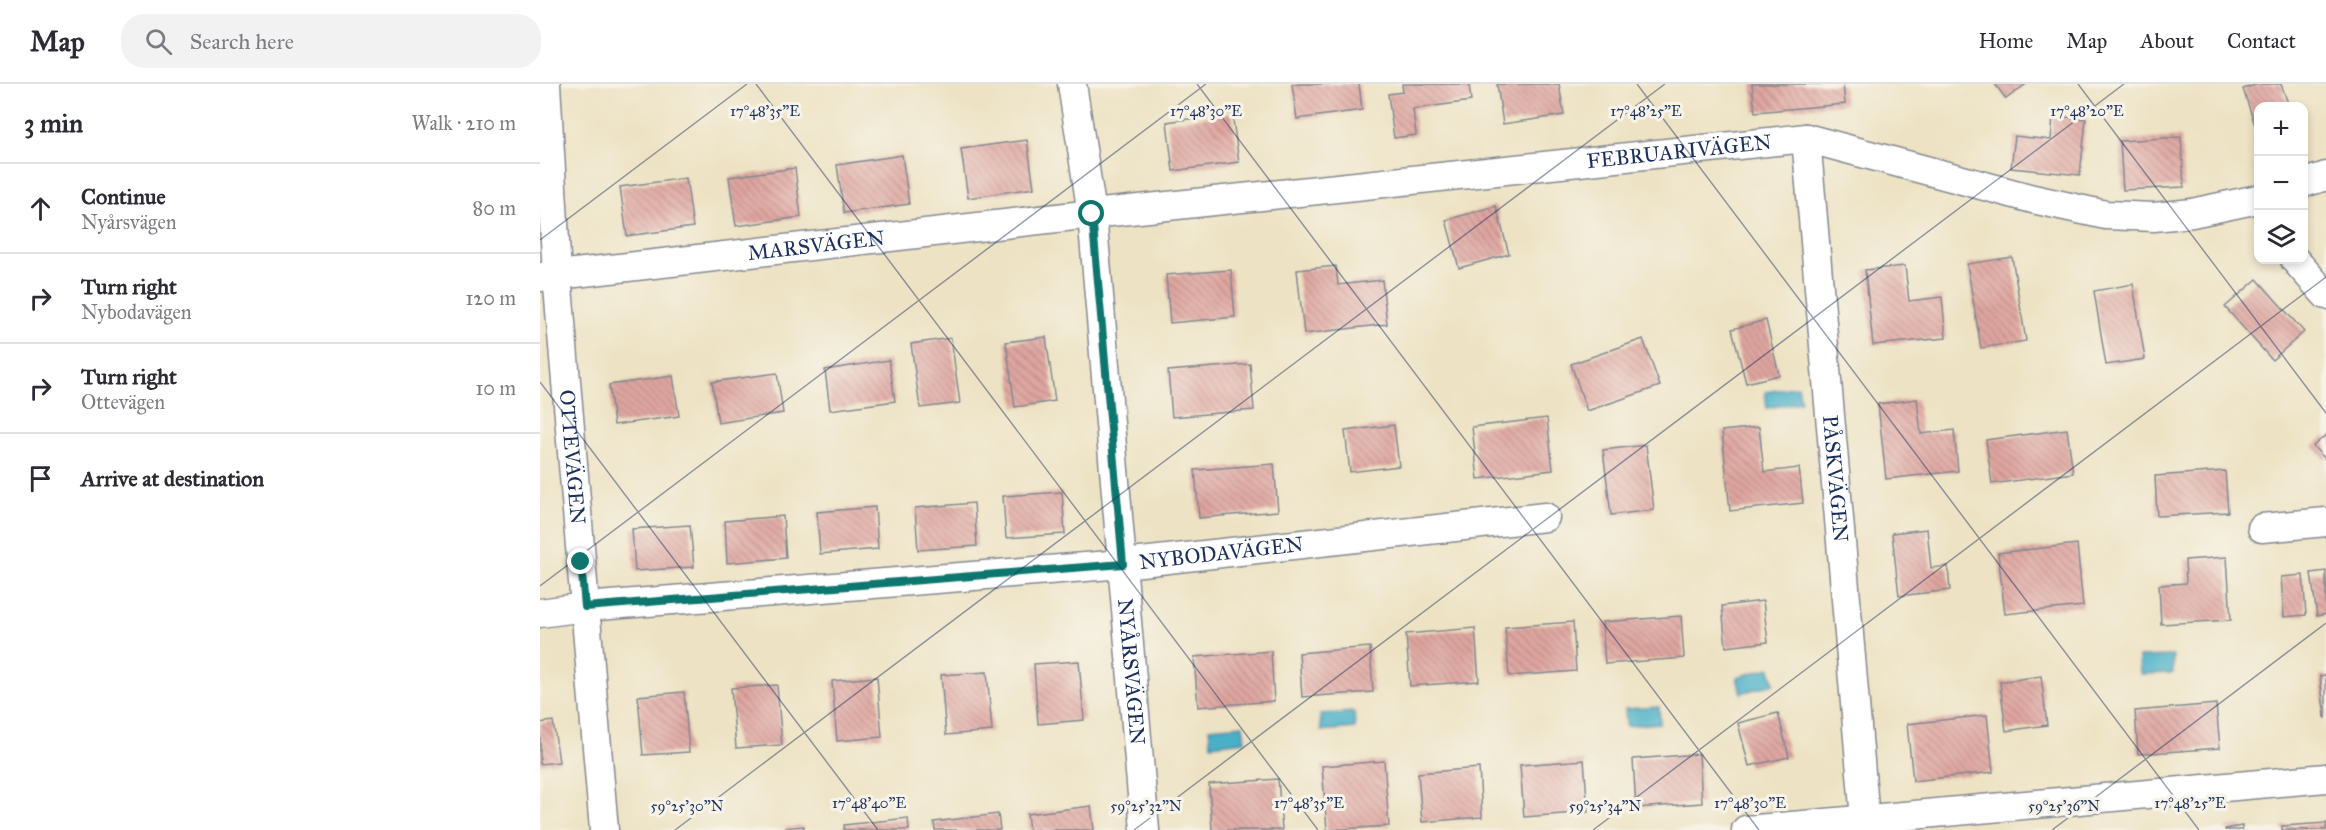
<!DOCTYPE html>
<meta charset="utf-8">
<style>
body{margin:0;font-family:"IM FELL Great Primer",serif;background:#f2f2f3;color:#2b2b33}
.controls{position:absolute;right:18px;top:18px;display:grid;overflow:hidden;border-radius:12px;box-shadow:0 3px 9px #0003}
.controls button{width:54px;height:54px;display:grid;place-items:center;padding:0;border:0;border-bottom:2px solid #e1e1e2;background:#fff;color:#2b2b33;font:30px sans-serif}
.stop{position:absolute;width:18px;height:18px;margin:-14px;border:4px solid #0f766e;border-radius:50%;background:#fff}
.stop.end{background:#0f766e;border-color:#fff;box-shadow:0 2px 6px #0008}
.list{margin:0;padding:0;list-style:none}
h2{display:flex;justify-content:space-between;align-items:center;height:78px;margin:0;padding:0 24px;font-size:26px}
h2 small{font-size:20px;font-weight:400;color:#7c7c81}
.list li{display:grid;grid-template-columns:39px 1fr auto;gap:18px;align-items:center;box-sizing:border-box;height:90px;padding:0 24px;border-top:2px solid #e1e1e2}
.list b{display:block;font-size:22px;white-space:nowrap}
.list p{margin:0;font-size:20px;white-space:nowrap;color:#7c7c81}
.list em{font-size:20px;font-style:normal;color:#7c7c81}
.icon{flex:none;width:33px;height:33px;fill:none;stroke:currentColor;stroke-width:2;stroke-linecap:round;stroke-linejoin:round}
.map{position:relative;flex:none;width:1786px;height:746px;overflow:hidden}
header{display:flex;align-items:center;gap:36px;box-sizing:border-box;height:84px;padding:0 30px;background:#fff;border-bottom:2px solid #e1e1e2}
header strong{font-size:28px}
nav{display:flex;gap:33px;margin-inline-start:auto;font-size:21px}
.search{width:420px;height:54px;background:#f2f2f3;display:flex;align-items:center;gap:15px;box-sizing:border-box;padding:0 21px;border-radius:24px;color:#7c7c81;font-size:22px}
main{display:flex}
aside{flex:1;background:#fff}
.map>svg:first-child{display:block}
</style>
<header>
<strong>Map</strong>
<div class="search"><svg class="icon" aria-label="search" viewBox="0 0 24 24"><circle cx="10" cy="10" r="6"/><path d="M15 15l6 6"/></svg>Search here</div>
<nav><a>Home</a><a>Map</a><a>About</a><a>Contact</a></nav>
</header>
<main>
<aside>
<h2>3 min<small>Walk · 210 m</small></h2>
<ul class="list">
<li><svg class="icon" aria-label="ahead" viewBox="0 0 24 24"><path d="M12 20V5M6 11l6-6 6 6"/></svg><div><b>Continue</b><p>Nyårsvägen</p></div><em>80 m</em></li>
<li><svg class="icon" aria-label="right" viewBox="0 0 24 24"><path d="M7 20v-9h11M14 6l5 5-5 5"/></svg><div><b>Turn right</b><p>Nybodavägen</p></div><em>120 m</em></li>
<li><svg class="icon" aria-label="right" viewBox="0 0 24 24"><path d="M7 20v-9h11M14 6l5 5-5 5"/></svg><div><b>Turn right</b><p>Ottevägen</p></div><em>10 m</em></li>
<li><svg class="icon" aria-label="arrive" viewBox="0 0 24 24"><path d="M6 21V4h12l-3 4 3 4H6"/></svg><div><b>Arrive at destination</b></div></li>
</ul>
</aside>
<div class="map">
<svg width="1786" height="746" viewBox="0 0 1786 746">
<defs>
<pattern id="building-back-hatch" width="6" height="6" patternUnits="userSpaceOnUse" patternTransform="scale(1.5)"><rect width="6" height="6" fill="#e0a6a0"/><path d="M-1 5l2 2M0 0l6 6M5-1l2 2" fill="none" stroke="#b58886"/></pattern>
</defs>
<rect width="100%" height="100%" fill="#f7f3e8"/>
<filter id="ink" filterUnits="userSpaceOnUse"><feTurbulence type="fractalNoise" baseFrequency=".0167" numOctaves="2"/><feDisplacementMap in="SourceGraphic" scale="12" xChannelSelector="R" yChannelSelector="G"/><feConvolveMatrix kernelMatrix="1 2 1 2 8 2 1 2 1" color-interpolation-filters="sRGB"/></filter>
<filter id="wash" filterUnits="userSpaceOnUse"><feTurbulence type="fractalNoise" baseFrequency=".008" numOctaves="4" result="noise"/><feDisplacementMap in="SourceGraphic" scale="24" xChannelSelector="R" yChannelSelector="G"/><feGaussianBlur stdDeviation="1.35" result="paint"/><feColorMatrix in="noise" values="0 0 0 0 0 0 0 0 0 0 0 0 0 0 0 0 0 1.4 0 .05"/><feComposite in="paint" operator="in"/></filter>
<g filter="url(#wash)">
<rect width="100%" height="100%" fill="#ede2c3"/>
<g fill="#49b0c8" stroke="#327093" stroke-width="1.5">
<path d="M1258 302 1261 318 1227 324 1225 308Z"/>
<path d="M1633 572V589L1600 590 1599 573Z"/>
<path d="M1230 584 1234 600 1201 609 1197 593Z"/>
<path d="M1119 623 1120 639 1086 642 1085 625Z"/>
<path d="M814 628 815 644 781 647 780 630Z"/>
<path d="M703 641 705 657 671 661 669 644Z"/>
</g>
<g id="blocks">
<g fill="url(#building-back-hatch)">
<path d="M752 0H819L822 26 757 35Z"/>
<path d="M862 0H929L931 17 873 25 876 51 854 54 848 10 863 8Z"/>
<path d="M957 0H1019L1024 31 963 40Z"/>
<path d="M1212 0H1303L1305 20 1215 28Z"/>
<path d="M1455 0H1486L1466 15Z"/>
<path d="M1718 0H1741L1749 22H1718V50L1703 5Z"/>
<path d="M692 29 699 78 633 87 627 38Z"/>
<path d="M1513 32 1546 35 1540 91 1471 84 1475 52 1511 56Z"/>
<path d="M1641 53 1644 103 1583 106 1580 57Z"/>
<path d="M487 56 494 104 428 114 421 65Z"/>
<path d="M362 71 369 120 304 129 297 81Z"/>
<path d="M255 84 261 133 196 142 189 93Z"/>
<path d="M146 94 153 143 87 152 80 103Z"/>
<path d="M956 122 969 170 919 184 906 136Z"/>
<path d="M1472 173 1486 257 1441 264 1427 180Z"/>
<path d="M796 182 798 201 842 196 847 240 764 250 757 186Z"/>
<path d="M1365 182 1369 217 1402 213 1406 254 1333 261 1325 186Z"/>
<path d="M691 186 695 233 630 239 626 191Z"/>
<path d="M1717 195 1764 248 1732 276 1685 223Z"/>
<path d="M1593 200 1605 275 1566 281 1554 207Z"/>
<path d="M1226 236 1239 291 1206 299 1192 245Z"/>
<path d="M506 253 515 317 475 323 466 258Z"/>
<path d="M411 254 420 319 380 324 371 260Z"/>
<path d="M1103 255 1120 302 1047 327 1031 280Z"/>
<path d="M349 276 355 317 290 326 285 286Z"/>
<path d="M710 280 714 326 632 333 628 287Z"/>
<path d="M237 289 243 329 178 339 172 298Z"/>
<path d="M133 292 139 332 74 341 69 301Z"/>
<path d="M1377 315 1381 350 1414 346 1418 387 1346 395 1338 320Z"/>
<path d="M1007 334 1013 386 938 395 932 343Z"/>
<path d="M854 341 859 382 810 388 805 347Z"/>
<path d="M1219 343 1224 388 1259 384 1263 419 1190 427 1182 347Z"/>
<path d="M1527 345 1533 389 1452 400 1446 356Z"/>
<path d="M1786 351V376L1773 362Z"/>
<path d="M1106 361 1114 426 1071 431 1063 366Z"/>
<path d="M734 380 738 427 659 434 655 386Z"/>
<path d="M1685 387 1688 428 1617 432 1615 392Z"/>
<path d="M522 408 525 450 466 454 463 412Z"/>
<path d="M434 419 437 462 378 466 375 424Z"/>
<path d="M335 423 338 465 280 470 277 428Z"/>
<path d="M243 432 246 474 187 479 185 437Z"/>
<path d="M150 441 154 483 95 487 92 445Z"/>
<path d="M1387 445 1391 484 1408 482 1410 506 1359 512 1352 449Z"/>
<path d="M1537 460 1543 522 1465 530 1458 469Z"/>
<path d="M1687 473 1691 536 1621 540 1619 501 1646 499 1645 476Z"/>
<path d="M1786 487V530L1777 532 1771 489Z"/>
<path d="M1763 491 1766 531 1744 533 1741 493Z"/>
<path d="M1223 517 1228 558 1186 563 1182 522Z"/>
<path d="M1141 532 1144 574 1065 580 1062 538Z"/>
<path d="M1033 538 1036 587 969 592 965 543Z"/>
<path d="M935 544 939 597 870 602 866 550Z"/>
<path d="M830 563 833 608 762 613 759 569Z"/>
<path d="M731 567 734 617 658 623 654 573Z"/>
<path d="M539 577 544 636 498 640 494 580Z"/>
<path d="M447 588 452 647 406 651 401 591Z"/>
<path d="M1786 591V634H1785L1780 592Z"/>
<path d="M1501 592 1507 641 1466 647 1460 598Z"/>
<path d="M337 593 342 653 297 657 292 597Z"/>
<path d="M237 601 242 661 196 664 191 604Z"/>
<path d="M144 608 149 668 103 671 98 612Z"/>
<path d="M1676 620 1680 664 1598 670 1595 627Z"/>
<path d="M1238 629 1249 673 1209 682 1198 639Z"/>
<path d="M1447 631 1453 688 1373 697 1367 640Z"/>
<path d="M13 637 19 678 0 680V639Z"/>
<path d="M1159 670 1162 719 1096 724 1093 675Z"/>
<path d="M1044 676 1048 728 984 733 980 681Z"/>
<path d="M844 677 849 742 787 746 782 682Z"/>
<path d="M939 684 942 733 882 738 878 689Z"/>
<path d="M738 695 742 746H672L669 700Z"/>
<path d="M551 722 554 746H489L487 730Z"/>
<path d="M458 730 460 746H395L394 738Z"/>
<path d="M368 734 369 746H304V741Z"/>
<path d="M1786 739V746H1742V742Z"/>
<path d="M264 742V746H245V744Z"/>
<path d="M1702 742V746H1685V745Z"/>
</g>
</g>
</g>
<g filter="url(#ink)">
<use href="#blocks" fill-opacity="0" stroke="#848890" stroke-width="1.5"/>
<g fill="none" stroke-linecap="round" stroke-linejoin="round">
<defs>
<g id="street">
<path id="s1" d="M6 0 17 191 64 746"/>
<path id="s2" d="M532 0 552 130 605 746"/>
<path id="s3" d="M1266 54 1325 735"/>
<path d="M1764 99 1786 92"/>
<path d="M1755 176 1786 211"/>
<path id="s4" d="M0 193 552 130 1266 54 1493 115 1566 131 1614 133 1652 129 1718 115"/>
<path d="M1722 444 1786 438"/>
<path id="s5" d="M0 529 45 523 583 480 1005 433"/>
<path d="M1206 746 1786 694"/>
</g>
</defs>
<use href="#street" stroke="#848890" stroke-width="31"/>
<use href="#street" stroke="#fff" stroke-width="28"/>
</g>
</g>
<g fill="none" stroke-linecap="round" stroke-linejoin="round" filter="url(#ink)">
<path stroke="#0f766e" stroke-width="8" d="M41 478 45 523 583 480 552 130"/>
</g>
<path fill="none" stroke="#1b2f5e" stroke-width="1.5" stroke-opacity="0.45" d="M216 0 778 746M657 0 1219 746M1097 0 1659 746M1538 0 1786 329M0 156 207 0M0 298 338 746M0 502 666 0M135 746 1125 0M594 746 1584 0M1053 746 1786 193M1512 746 1786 539"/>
<g text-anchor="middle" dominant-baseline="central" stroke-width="6" stroke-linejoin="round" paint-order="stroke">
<g font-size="21" fill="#1b2f5e" stroke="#f7f3e8">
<text stroke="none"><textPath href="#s4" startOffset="1146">FEBRUARIVÄGEN</textPath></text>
<text stroke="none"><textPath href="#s4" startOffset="278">MARSVÄGEN</textPath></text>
<text stroke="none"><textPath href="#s1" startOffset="374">OTTEVÄGEN</textPath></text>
<text stroke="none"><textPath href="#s3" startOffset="342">PÅSKVÄGEN</textPath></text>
<text stroke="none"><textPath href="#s5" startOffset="684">NYBODAVÄGEN</textPath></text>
<text stroke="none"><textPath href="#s2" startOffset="591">NYÅRSVÄGEN</textPath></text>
</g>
</g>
<g font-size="15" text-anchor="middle" fill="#1b2f5e" stroke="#f7f3e8" stroke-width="6" stroke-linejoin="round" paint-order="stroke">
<text x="225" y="32">17°48'35"E</text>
<text x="666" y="32">17°48'30"E</text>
<text x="1106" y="32">17°48'25"E</text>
<text x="1547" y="32">17°48'20"E</text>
<text x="329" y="724">17°48'40"E</text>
<text x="769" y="724">17°48'35"E</text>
<text x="1210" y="724">17°48'30"E</text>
<text x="1650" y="724">17°48'25"E</text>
<text x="147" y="727">59°25'30"N</text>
<text x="606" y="727">59°25'32"N</text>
<text x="1065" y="727">59°25'34"N</text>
<text x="1524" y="727">59°25'36"N</text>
</g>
</svg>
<div class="controls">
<button>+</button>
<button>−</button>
<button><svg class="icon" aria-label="layers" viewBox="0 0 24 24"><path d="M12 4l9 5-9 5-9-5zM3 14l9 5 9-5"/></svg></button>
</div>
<div class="stop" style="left:552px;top:130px"></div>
<div class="stop end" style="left:41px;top:478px"></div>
</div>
</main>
